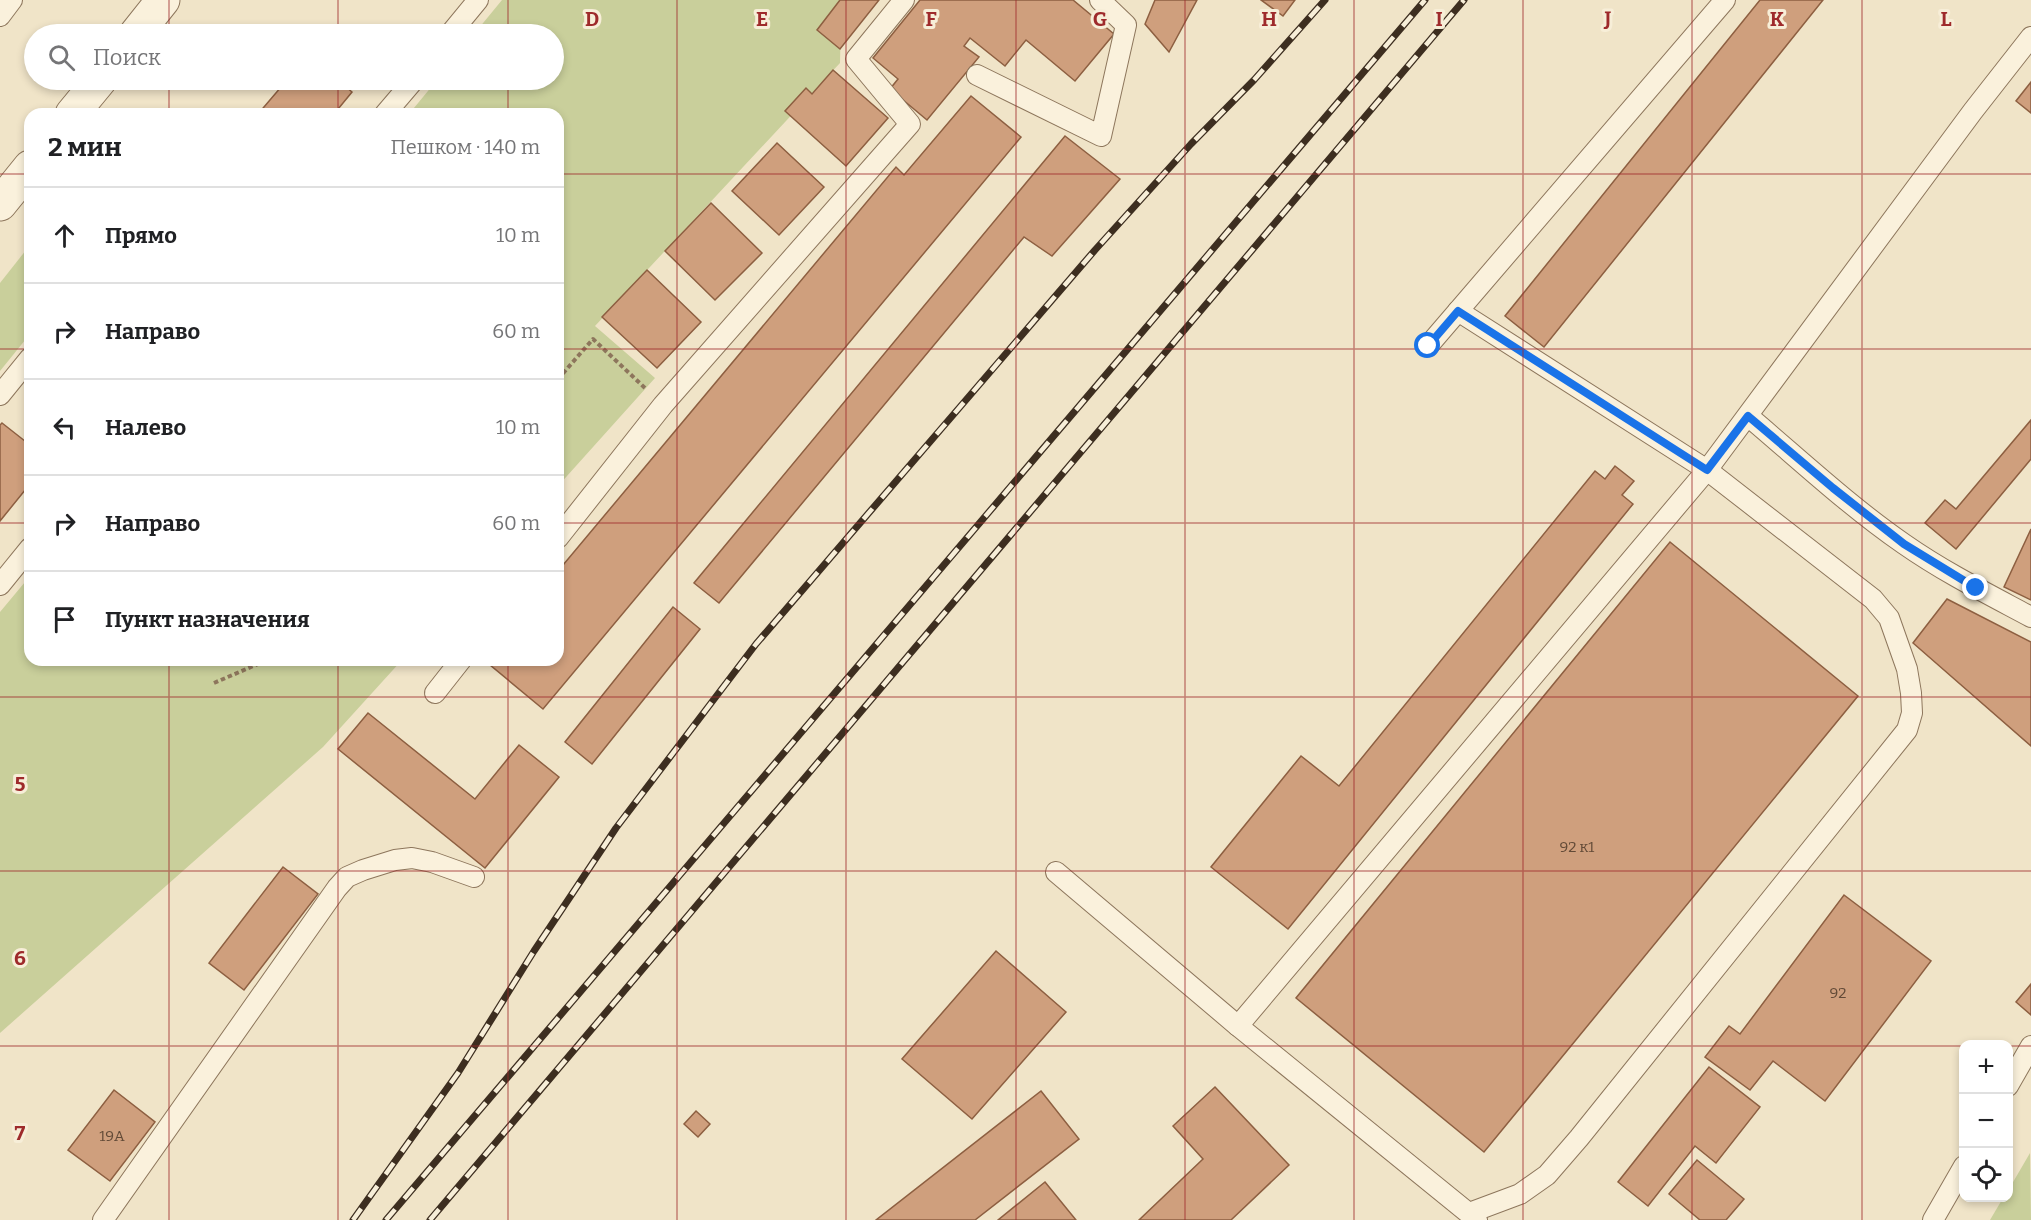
<!DOCTYPE html>
<html lang="ru">
<meta charset="utf-8">
<style>
body{margin:0;font-family:Bitter,serif;background:#f2f2f2;color:#202124}
.controls{position:absolute;right:18px;bottom:18px;display:grid;overflow:hidden;border-radius:12px;box-shadow:0 3px 9px #0003}
.controls button{width:54px;height:54px;display:grid;place-items:center;padding:0;border:0;border-bottom:2px solid #e0e0e0;background:#fff;color:#202124;font:30px sans-serif}
.stop{position:absolute;width:18px;height:18px;margin:-14px;border:4px solid #1a73e8;border-radius:50%;background:#fff}
.stop.end{background:#1a73e8;border-color:#fff;box-shadow:0 2px 6px #0008}
.list{margin:0;padding:0;list-style:none}
h2{display:flex;justify-content:space-between;align-items:center;height:78px;margin:0;padding:0 24px;font-size:26px}
h2 small{font-size:20px;font-weight:400;color:#757577}
.list li{display:grid;grid-template-columns:39px 1fr auto;gap:18px;align-items:center;box-sizing:border-box;height:96px;padding:0 24px;border-top:2px solid #e0e0e0}
.list b{display:block;font-size:22px;white-space:nowrap}
.list em{font-size:20px;font-style:normal;color:#757577}
.icon{flex:none;width:33px;height:33px;fill:none;stroke:currentColor;stroke-width:2;stroke-linecap:round;stroke-linejoin:round}
.map{position:relative;flex:none;width:2031px;height:1220px;overflow:hidden}
.search{position:absolute;background:#fff;box-shadow:0 3px 9px #0003;left:24px;top:24px;width:540px;height:66px;display:flex;align-items:center;gap:15px;box-sizing:border-box;padding:0 21px;border-radius:33px;color:#757577;font-size:22px}
.panel{position:absolute;background:#fff;box-shadow:0 3px 9px #0003;left:24px;top:108px;width:540px;height:558px;border-radius:18px}
.map>svg:first-child{display:block}
</style>
<div class="map">
<svg width="2031" height="1220" viewBox="0 0 2031 1220">
<rect width="100%" height="100%" fill="#f0e4c8"/>
<g fill="#c9cf9b">
<path d="M502 0H852L841 15 840 63 595 326 655 378 558 486V114H409L437 80H554V34H474Z"/>
<path d="M30 245V334L0 371V283Z"/>
<path d="M30 576V660H402L323 747 0 1033V612Z"/>
<path d="M2030 1153 2031 1220H1990L2003 1198H2008L2009 1189Z"/>
</g>
<g fill="#cf9f7d" stroke="#8d5f41" stroke-width="1.5">
<path d="M840 0H879L840 49 817 30Z"/>
<path d="M920 0H1073L1114 34 1075 81 1026 40 1005 66 970 38 964 46 979 57 927 120 890 89 898 79 873 58Z"/>
<path d="M1155 0H1197L1169 52 1145 24Z"/>
<path d="M1261 0H1295L1283 16Z"/>
<path d="M1760 0H1823L1544 347 1505 316Z"/>
<path d="M833 70 888 118 846 166 785 111 806 88 812 94Z"/>
<path d="M287 80H338L352 92 334 114H258Z"/>
<path d="M2031 82V113L2016 101Z"/>
<path d="M971 96 1021 137 543 709 484 660H558V571L896 167 904 175Z"/>
<path d="M1065 136 1120 179 1052 256 1024 237 719 603 694 583Z"/>
<path d="M777 143 824 187 779 235 732 191Z"/>
<path d="M711 203 762 253 715 300 665 251Z"/>
<path d="M647 270 701 322 657 368 602 317Z"/>
<path d="M2031 420V459L1956 549 1925 523 1945 500 1956 509Z"/>
<path d="M2 423 30 445V484L0 521V425Z"/>
<path d="M1615 466 1634 481 1622 495 1633 504 1288 929 1211 867 1301 756 1339 786 1595 471 1605 479Z"/>
<path d="M2031 529V600L2004 587Z"/>
<path d="M1670 542 1858 696 1484 1152 1296 998Z"/>
<path d="M1947 599 2031 642V746L1913 643Z"/>
<path d="M673 607 700 629 592 764 565 742Z"/>
<path d="M368 713 475 799 519 745 559 777 485 868 338 749Z"/>
<path d="M283 867 318 894 244 990 209 963Z"/>
<path d="M1844 895 1931 961 1825 1101 1773 1061 1750 1090 1705 1057 1729 1026 1740 1034Z"/>
<path d="M996 951 1066 1012 972 1119 902 1059Z"/>
<path d="M2031 984V1015L2016 1002Z"/>
<path d="M1709 1067 1760 1107 1716 1163 1695 1146 1648 1206 1618 1182Z"/>
<path d="M1215 1087 1289 1165 1231 1220H1139L1203 1159 1173 1126Z"/>
<path d="M114 1090 155 1122 110 1181 68 1150Z"/>
<path d="M1041 1091 1079 1139 975 1220H876Z"/>
<path d="M696 1111 710 1124 698 1137 684 1124Z"/>
<path d="M1697 1160 1744 1199 1726 1220H1700L1669 1194Z"/>
<path d="M1045 1182 1076 1220H998Z"/>
</g>
<g fill="none" stroke-linecap="round" stroke-linejoin="round">
<defs>
<g id="service">
<path d="M0 16 12 0"/>
<path d="M450 34 478 0"/>
<path d="M977 75 1101 136 1126 25 1100 0"/>
<path d="M385 114 414 80"/>
<path d="M1458 311 1707 470 1873 599 1889 618 1907 669 1911 693 1912 713 1907 730 1579 1138 1547 1175 1520 1194 1469 1213"/>
<path d="M1428 346 1725 0"/>
<path d="M0 395 30 358"/>
<path d="M1748 416C1799 459 1849 506 1904 544 1944 572 1988 594 2031 617"/>
<path d="M558 538 663 405 910 124 856 59 904 0"/>
<path d="M0 585 30 548"/>
<path d="M435 693 461 660"/>
<path d="M1056 872 1238 1026"/>
<path d="M2008 1086 2031 1046"/>
<path d="M103 1220 337 888 347 877 363 870 395 860 412 858 432 862 474 877"/>
<path d="M1477 1220 1238 1026 1707 470 1973 111 2031 37"/>
<path d="M1933 1220 1964 1166"/>
</g>
<g id="minor">
<path d="M136 34 163 0"/>
<path d="M72 114 100 80"/>
<path d="M0 204 30 167"/>
</g>
</defs>
<use href="#service" stroke="#8d765c" stroke-width="22"/>
<use href="#minor" stroke="#8d765c" stroke-width="35"/>
<g stroke="#8d765c" stroke-width="4" stroke-dasharray="4.5 3" stroke-linecap="butt">
<path d="M558 379 593 339 645 388"/>
<path d="M214 683 267 660"/>
</g>
<use href="#service" stroke="#faf1dc" stroke-width="20"/>
<use href="#minor" stroke="#faf1dc" stroke-width="33"/>
<defs>
<g id="rail">
<path d="M353 1220 458 1073 534 951 616 828 756 644 1095 250 1191 144 1254 80 1325 0"/>
<path d="M386 1220 1425 0"/>
<path d="M430 1220 1464 0"/>
</g>
</defs>
<use href="#rail" stroke="#3d2e20" stroke-width="7"/>
<use href="#rail" stroke="#f7eed8" stroke-width="4.5" stroke-dasharray="14" stroke-linecap="butt"/>
</g>
<g fill="none" stroke-linecap="round" stroke-linejoin="round">
<path stroke="#1a73e8" stroke-width="8" d="M1428 346 1458 311 1707 470 1748 416 1833 488 1904 544 1976 588"/>
</g>
<path fill="none" stroke="#9e2a2b" stroke-width="1.5" stroke-opacity="0.55" d="M169 0V34M338 0V34M508 0V34M677 0V1220M846 0V1220M1016 0V1220M1185 0V1220M1354 0V1220M1523 0V1220M1692 0V1220M1862 0V1220M169 80V114M338 80V114M508 80V114M0 174H30M558 174H2031M0 349H30M558 349H2031M0 523H30M558 523H2031M169 660V1220M338 660V1220M508 660V1220M0 697H2031M0 871H2031M0 1046H1964M2008 1046H2031"/>
<g text-anchor="middle" dominant-baseline="central" stroke-width="6" stroke-linejoin="round" paint-order="stroke">
<g font-size="15" fill="#624a37">
<text x="1577" y="847">92 к1</text>
<text x="1838" y="993">92</text>
<text x="112" y="1136">19А</text>
</g>
</g>
<g font-size="20" text-anchor="middle" font-weight="bold" fill="#9e2a2b" stroke="#f7eed8" stroke-width="6" stroke-linejoin="round" paint-order="stroke">
<text x="592" y="26">D</text>
<text x="762" y="26">E</text>
<text x="931" y="26">F</text>
<text x="1100" y="26">G</text>
<text x="1269" y="26">H</text>
<text x="1439" y="26">I</text>
<text x="1608" y="26">J</text>
<text x="1777" y="26">K</text>
<text x="1946" y="26">L</text>
<text x="20" y="791">5</text>
<text x="20" y="965">6</text>
<text x="20" y="1140">7</text>
</g>
</svg>
<div class="controls">
<button>+</button>
<button>−</button>
<button><svg class="icon" aria-label="locate" viewBox="0 0 24 24"><circle cx="12" cy="12" r="6"/><path d="M12 2v4M12 18v4M2 12h4M18 12h4"/></svg></button>
</div>
<div class="stop" style="left:1428px;top:346px"></div>
<div class="stop end" style="left:1976px;top:588px"></div>
<div class="search"><svg class="icon" aria-label="search" viewBox="0 0 24 24"><circle cx="10" cy="10" r="6"/><path d="M15 15l6 6"/></svg>Поиск</div>
<section class="panel">
<h2>2 мин<small>Пешком · 140 m</small></h2>
<ul class="list">
<li><svg class="icon" aria-label="ahead" viewBox="0 0 24 24"><path d="M12 20V5M6 11l6-6 6 6"/></svg><div><b>Прямо</b></div><em>10 m</em></li>
<li><svg class="icon" aria-label="right" viewBox="0 0 24 24"><path d="M7 20v-9h11M14 6l5 5-5 5"/></svg><div><b>Направо</b></div><em>60 m</em></li>
<li><svg class="icon" aria-label="left" viewBox="0 0 24 24"><path d="M17 20v-9H6M10 6l-5 5 5 5"/></svg><div><b>Налево</b></div><em>10 m</em></li>
<li><svg class="icon" aria-label="right" viewBox="0 0 24 24"><path d="M7 20v-9h11M14 6l5 5-5 5"/></svg><div><b>Направо</b></div><em>60 m</em></li>
<li><svg class="icon" aria-label="arrive" viewBox="0 0 24 24"><path d="M6 21V4h12l-3 4 3 4H6"/></svg><div><b>Пункт назначения</b></div></li>
</ul>
</section>
</div>
